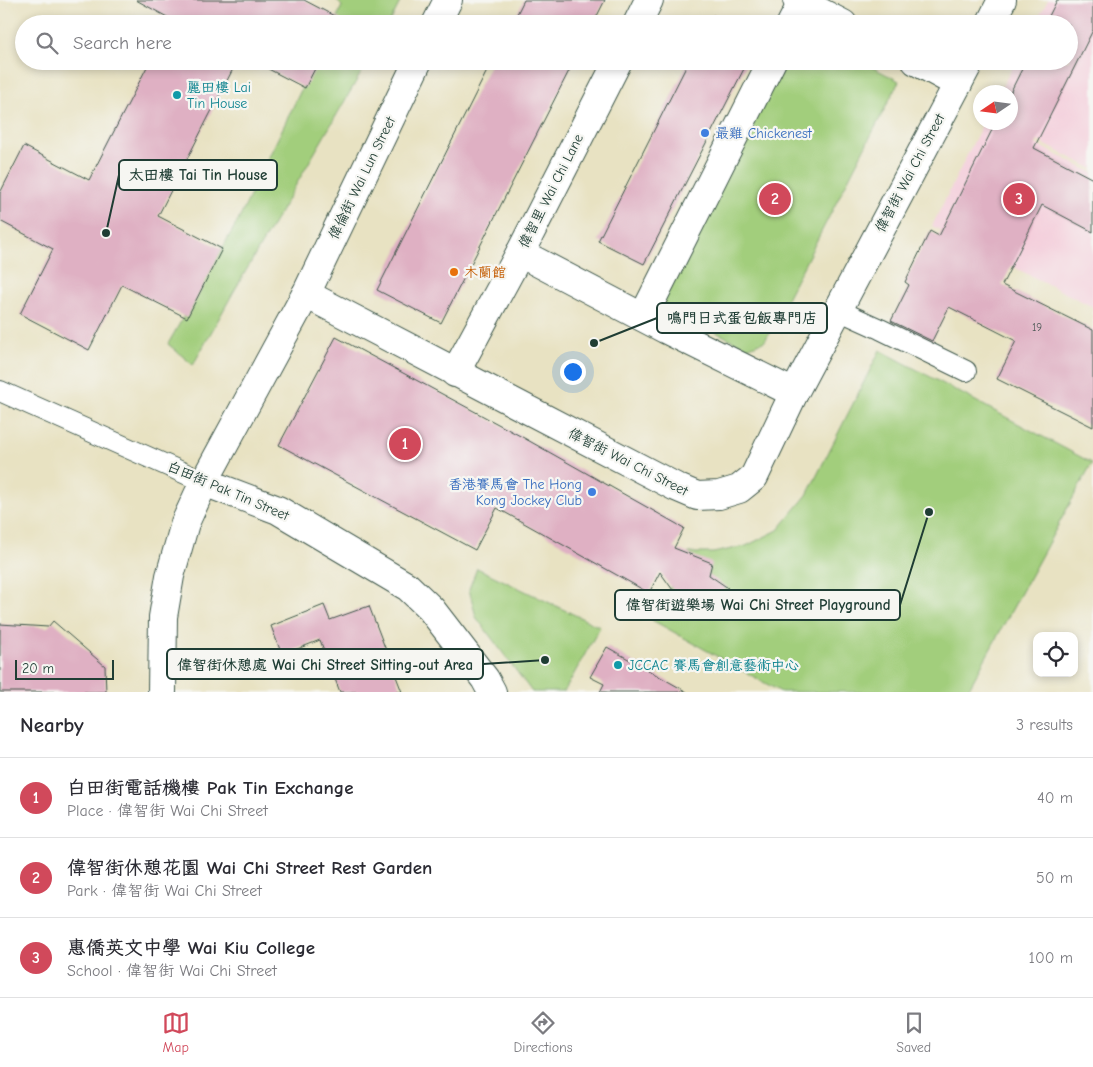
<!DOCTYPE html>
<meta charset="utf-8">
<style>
body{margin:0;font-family:"Comic Neue","LXGW WenKai TC",sans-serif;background:#f7f7f7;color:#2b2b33}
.controls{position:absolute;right:15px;bottom:15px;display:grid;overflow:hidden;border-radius:10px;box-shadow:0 2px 8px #0003}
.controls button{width:45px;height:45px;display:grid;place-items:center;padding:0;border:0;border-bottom:1px solid #e1e1e2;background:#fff;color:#2b2b33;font:25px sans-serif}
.compass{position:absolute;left:973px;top:85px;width:45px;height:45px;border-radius:50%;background:#fff;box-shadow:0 2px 8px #0003;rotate:257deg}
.scale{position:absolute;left:15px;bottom:12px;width:99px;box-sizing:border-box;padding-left:5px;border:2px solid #1f3d34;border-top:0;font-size:14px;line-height:18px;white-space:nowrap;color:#1f3d34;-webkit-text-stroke:4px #f6f6f2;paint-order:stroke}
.you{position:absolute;left:572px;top:371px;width:18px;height:18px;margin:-12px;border:4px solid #fff;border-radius:50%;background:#1a73e8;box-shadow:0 0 0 8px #1a73e833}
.badge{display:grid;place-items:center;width:32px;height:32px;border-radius:50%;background:#d1495b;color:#fff;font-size:16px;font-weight:700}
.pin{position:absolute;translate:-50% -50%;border:2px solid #fff;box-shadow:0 1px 5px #0006}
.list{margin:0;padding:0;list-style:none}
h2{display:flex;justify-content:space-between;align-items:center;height:65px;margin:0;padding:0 20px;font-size:21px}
h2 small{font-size:16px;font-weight:400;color:#7c7c81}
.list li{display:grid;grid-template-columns:32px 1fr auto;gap:15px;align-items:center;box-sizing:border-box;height:80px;padding:0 20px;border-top:1px solid #e1e1e2}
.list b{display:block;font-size:19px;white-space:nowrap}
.list p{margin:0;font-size:16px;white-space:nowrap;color:#7c7c81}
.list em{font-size:16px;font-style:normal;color:#7c7c81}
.icon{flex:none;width:28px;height:28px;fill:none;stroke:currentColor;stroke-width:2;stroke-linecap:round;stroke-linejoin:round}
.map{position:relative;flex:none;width:1093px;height:692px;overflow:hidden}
.search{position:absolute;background:#fff;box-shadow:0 2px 8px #0003;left:15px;right:15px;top:15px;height:55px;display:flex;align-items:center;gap:12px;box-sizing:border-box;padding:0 18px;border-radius:28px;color:#7c7c81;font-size:19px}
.sheet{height:305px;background:#fff}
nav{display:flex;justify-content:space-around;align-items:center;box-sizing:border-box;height:70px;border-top:1px solid #e1e1e2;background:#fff;font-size:14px;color:#7c7c81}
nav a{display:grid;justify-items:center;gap:2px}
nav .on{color:#d1495b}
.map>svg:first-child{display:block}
</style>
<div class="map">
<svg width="1093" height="692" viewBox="0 0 1093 692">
<rect width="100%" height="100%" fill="#f6f6f2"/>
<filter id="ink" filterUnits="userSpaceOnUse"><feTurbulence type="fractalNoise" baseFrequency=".02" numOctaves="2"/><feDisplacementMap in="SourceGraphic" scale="10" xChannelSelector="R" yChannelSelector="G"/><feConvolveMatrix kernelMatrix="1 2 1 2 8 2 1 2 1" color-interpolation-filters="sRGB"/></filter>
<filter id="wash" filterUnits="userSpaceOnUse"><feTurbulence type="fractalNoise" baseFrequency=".0096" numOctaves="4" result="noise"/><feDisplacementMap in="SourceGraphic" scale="20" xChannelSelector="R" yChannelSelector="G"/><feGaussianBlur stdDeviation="1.12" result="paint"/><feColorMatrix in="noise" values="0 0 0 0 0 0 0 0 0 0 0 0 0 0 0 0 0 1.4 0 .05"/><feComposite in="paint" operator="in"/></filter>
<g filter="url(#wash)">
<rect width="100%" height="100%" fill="#e8e2c2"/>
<g fill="#f4cfdc">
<path d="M1048 0H1093V169L1002 123 1010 122V92H999L1016 61H1069V24H1035Z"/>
<path d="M983 123H994L1093 173V307L932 226Z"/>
</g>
<g fill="#a2ce7b" stroke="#608658">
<path d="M336 0H401L389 24H334L342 6Z"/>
<path d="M315 61H368L233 293 193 365 168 344 240 217Z"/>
<path d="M781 61H860L899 81 765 341 747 348 660 303Z"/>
<path d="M880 350 1092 463 967 692H781L652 620 689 553H713L746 546 778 530 807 495Z"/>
<path d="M477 568 600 627 564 692H532L476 617 469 589Z"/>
</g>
<g id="blocks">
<g fill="#dfb0c3">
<path d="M136 0H304L340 19 338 24H180Z"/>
<path d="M524 0H605L593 24H512Z"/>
<path d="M1057 0H1093V30L1034 148 1093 179V232L1042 205 1002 285 1093 330V427L997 379 1016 341 949 307 932 341 891 321 909 285 905 282 930 231 939 236 996 122H1010L1011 91 1026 61H1069V24H1045Z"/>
<path d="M713 15 730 24H709Z"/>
<path d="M150 61H237L158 216 222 249 187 318 122 285 89 350 20 314 53 249 0 221V193L24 146 89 180Z"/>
<path d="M253 61H319L305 88Z"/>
<path d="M492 61H574L441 323 377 290Z"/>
<path d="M689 61H748L644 264 598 241Z"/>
<path d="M336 337 524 438 684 528 674 548 712 563 709 575 728 588 691 605 680 600 660 572 649 593 497 508 475 550 279 445Z"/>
<path d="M324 605 330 620 369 606 402 692H340L320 640 282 655 271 626Z"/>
<path d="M53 621 105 666 106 692H0V624L48 627Z"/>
<path d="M607 647 687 692H600L604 684 590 677Z"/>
</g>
</g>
</g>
<g filter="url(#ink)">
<use href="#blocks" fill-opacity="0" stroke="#3d5649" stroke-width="1"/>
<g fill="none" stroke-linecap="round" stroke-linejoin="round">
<defs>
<g id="lane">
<path d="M838 310 880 329 966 371"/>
<path d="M0 391 204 482"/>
</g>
<g id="street">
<path d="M797 0 843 24"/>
<path d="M436 24 448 0"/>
<path d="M637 24 649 0"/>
<path d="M791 24 802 3"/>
<path d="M990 24 1002 0"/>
<path d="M916 61 958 84"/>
<path d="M520 253 665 329 794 393"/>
<path d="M306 294 676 487 697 496 719 495 739 489 754 477 794 393 970 61"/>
<path d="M643 317 772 61"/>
<path d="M455 373 520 253 618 61"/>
<path d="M204 482 278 510 408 587 431 609 485 679 492 692"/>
<path d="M162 692 163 617 170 576 185 523 204 482 306 294 418 61"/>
</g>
</defs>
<use href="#lane" stroke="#3d5649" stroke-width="22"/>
<use href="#street" stroke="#3d5649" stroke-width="30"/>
<use href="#lane" stroke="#fff" stroke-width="20"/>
<use href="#street" stroke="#fff" stroke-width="28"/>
</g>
</g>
<g fill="#0f9aa8" stroke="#f6f6f2" stroke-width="2">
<circle cx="177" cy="95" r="5"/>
<circle cx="618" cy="665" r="5"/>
</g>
<g fill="#3f7fe0" stroke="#f6f6f2" stroke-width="2">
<circle cx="705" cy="133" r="5"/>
<circle cx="592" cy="492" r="5"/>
</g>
<circle fill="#e8710a" stroke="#f6f6f2" stroke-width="2" cx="454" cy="272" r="5"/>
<g text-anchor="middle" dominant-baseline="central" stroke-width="4.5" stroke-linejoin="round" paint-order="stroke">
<g font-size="11" fill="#4f5a58">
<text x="1037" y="327">19</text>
</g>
<g font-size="14" fill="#0d838f" stroke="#f6f6f2" text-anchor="start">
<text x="187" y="87">麗田樓 Lai<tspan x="187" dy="16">Tin House</tspan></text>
<text x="628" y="665">JCCAC 賽馬會創意藝術中心</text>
</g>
<g font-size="14" fill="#366cbe" stroke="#f6f6f2" text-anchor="start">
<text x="715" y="133">最雞 Chickenest</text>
<text x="582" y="484" text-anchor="end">香港賽馬會 The Hong<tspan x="582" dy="16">Kong Jockey Club</tspan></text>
</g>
<g font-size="14" fill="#1f3d34" stroke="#f6f6f2">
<text transform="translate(910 173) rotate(-62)">偉智街 Wai Chi Street</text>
<text transform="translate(362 178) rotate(-64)">偉倫街 Wai Lun Street</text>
<text transform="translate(551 191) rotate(-63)">偉智里 Wai Chi Lane</text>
<text transform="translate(628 462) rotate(27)">偉智街 Wai Chi Street</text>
<text transform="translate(228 491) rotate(23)">白田街 Pak Tin Street</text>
</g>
<g font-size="14" fill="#c56008" stroke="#f6f6f2" text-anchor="start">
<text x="464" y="272">木蘭館</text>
</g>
</g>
<path fill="none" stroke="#1f3d34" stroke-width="2" d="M106 233L119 175M594 343L657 318M929 512L900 605M545 660L483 664"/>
<g fill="#1f3d34" stroke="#f6f6f2" stroke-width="2">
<circle cx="106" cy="233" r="5"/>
<circle cx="594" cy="343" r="5"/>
<circle cx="929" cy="512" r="5"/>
<circle cx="545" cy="660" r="5"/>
</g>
<g fill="#f6f6f2" stroke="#1f3d34" stroke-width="2">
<rect x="119" y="160" width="158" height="30" rx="5"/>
<rect x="657" y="303" width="170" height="30" rx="5"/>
<rect x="615" y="590" width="285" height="30" rx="5"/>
<rect x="167" y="649" width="316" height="30" rx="5"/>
</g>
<g font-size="15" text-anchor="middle" font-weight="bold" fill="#1f3d34">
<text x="198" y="180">太田樓 Tai Tin House</text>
<text x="742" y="323">鳴門日式蛋包飯專門店</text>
<text x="758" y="610">偉智街遊樂場 Wai Chi Street Playground</text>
<text x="325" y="670">偉智街休憩處 Wai Chi Street Sitting-out Area</text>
</g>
</svg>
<div class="controls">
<button><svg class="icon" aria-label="locate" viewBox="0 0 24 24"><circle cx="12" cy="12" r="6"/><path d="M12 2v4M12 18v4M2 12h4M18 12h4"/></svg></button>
</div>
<svg class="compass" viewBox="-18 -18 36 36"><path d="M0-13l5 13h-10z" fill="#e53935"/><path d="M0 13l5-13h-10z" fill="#7c7c81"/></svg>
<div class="scale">20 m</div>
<div class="you"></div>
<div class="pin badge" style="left:405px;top:444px">1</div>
<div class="pin badge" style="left:775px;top:199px">2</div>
<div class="pin badge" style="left:1019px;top:199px">3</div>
<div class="search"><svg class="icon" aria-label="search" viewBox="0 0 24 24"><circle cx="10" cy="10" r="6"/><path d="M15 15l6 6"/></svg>Search here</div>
</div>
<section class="sheet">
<h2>Nearby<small>3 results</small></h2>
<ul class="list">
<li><span class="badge">1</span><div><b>白田街電話機樓 Pak Tin Exchange</b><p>Place · 偉智街 Wai Chi Street</p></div><em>40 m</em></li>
<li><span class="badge">2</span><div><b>偉智街休憩花園 Wai Chi Street Rest Garden</b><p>Park · 偉智街 Wai Chi Street</p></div><em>50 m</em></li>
<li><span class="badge">3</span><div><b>惠僑英文中學 Wai Kiu College</b><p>School · 偉智街 Wai Chi Street</p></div><em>100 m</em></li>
</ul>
</section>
<nav>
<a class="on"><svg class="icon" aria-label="map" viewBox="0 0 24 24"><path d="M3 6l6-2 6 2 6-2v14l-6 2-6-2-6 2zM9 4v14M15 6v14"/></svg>Map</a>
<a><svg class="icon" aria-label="directions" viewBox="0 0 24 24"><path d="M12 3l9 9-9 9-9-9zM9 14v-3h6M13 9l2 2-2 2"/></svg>Directions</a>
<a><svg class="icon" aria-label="saved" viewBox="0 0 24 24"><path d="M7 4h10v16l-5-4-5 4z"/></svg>Saved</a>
</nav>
